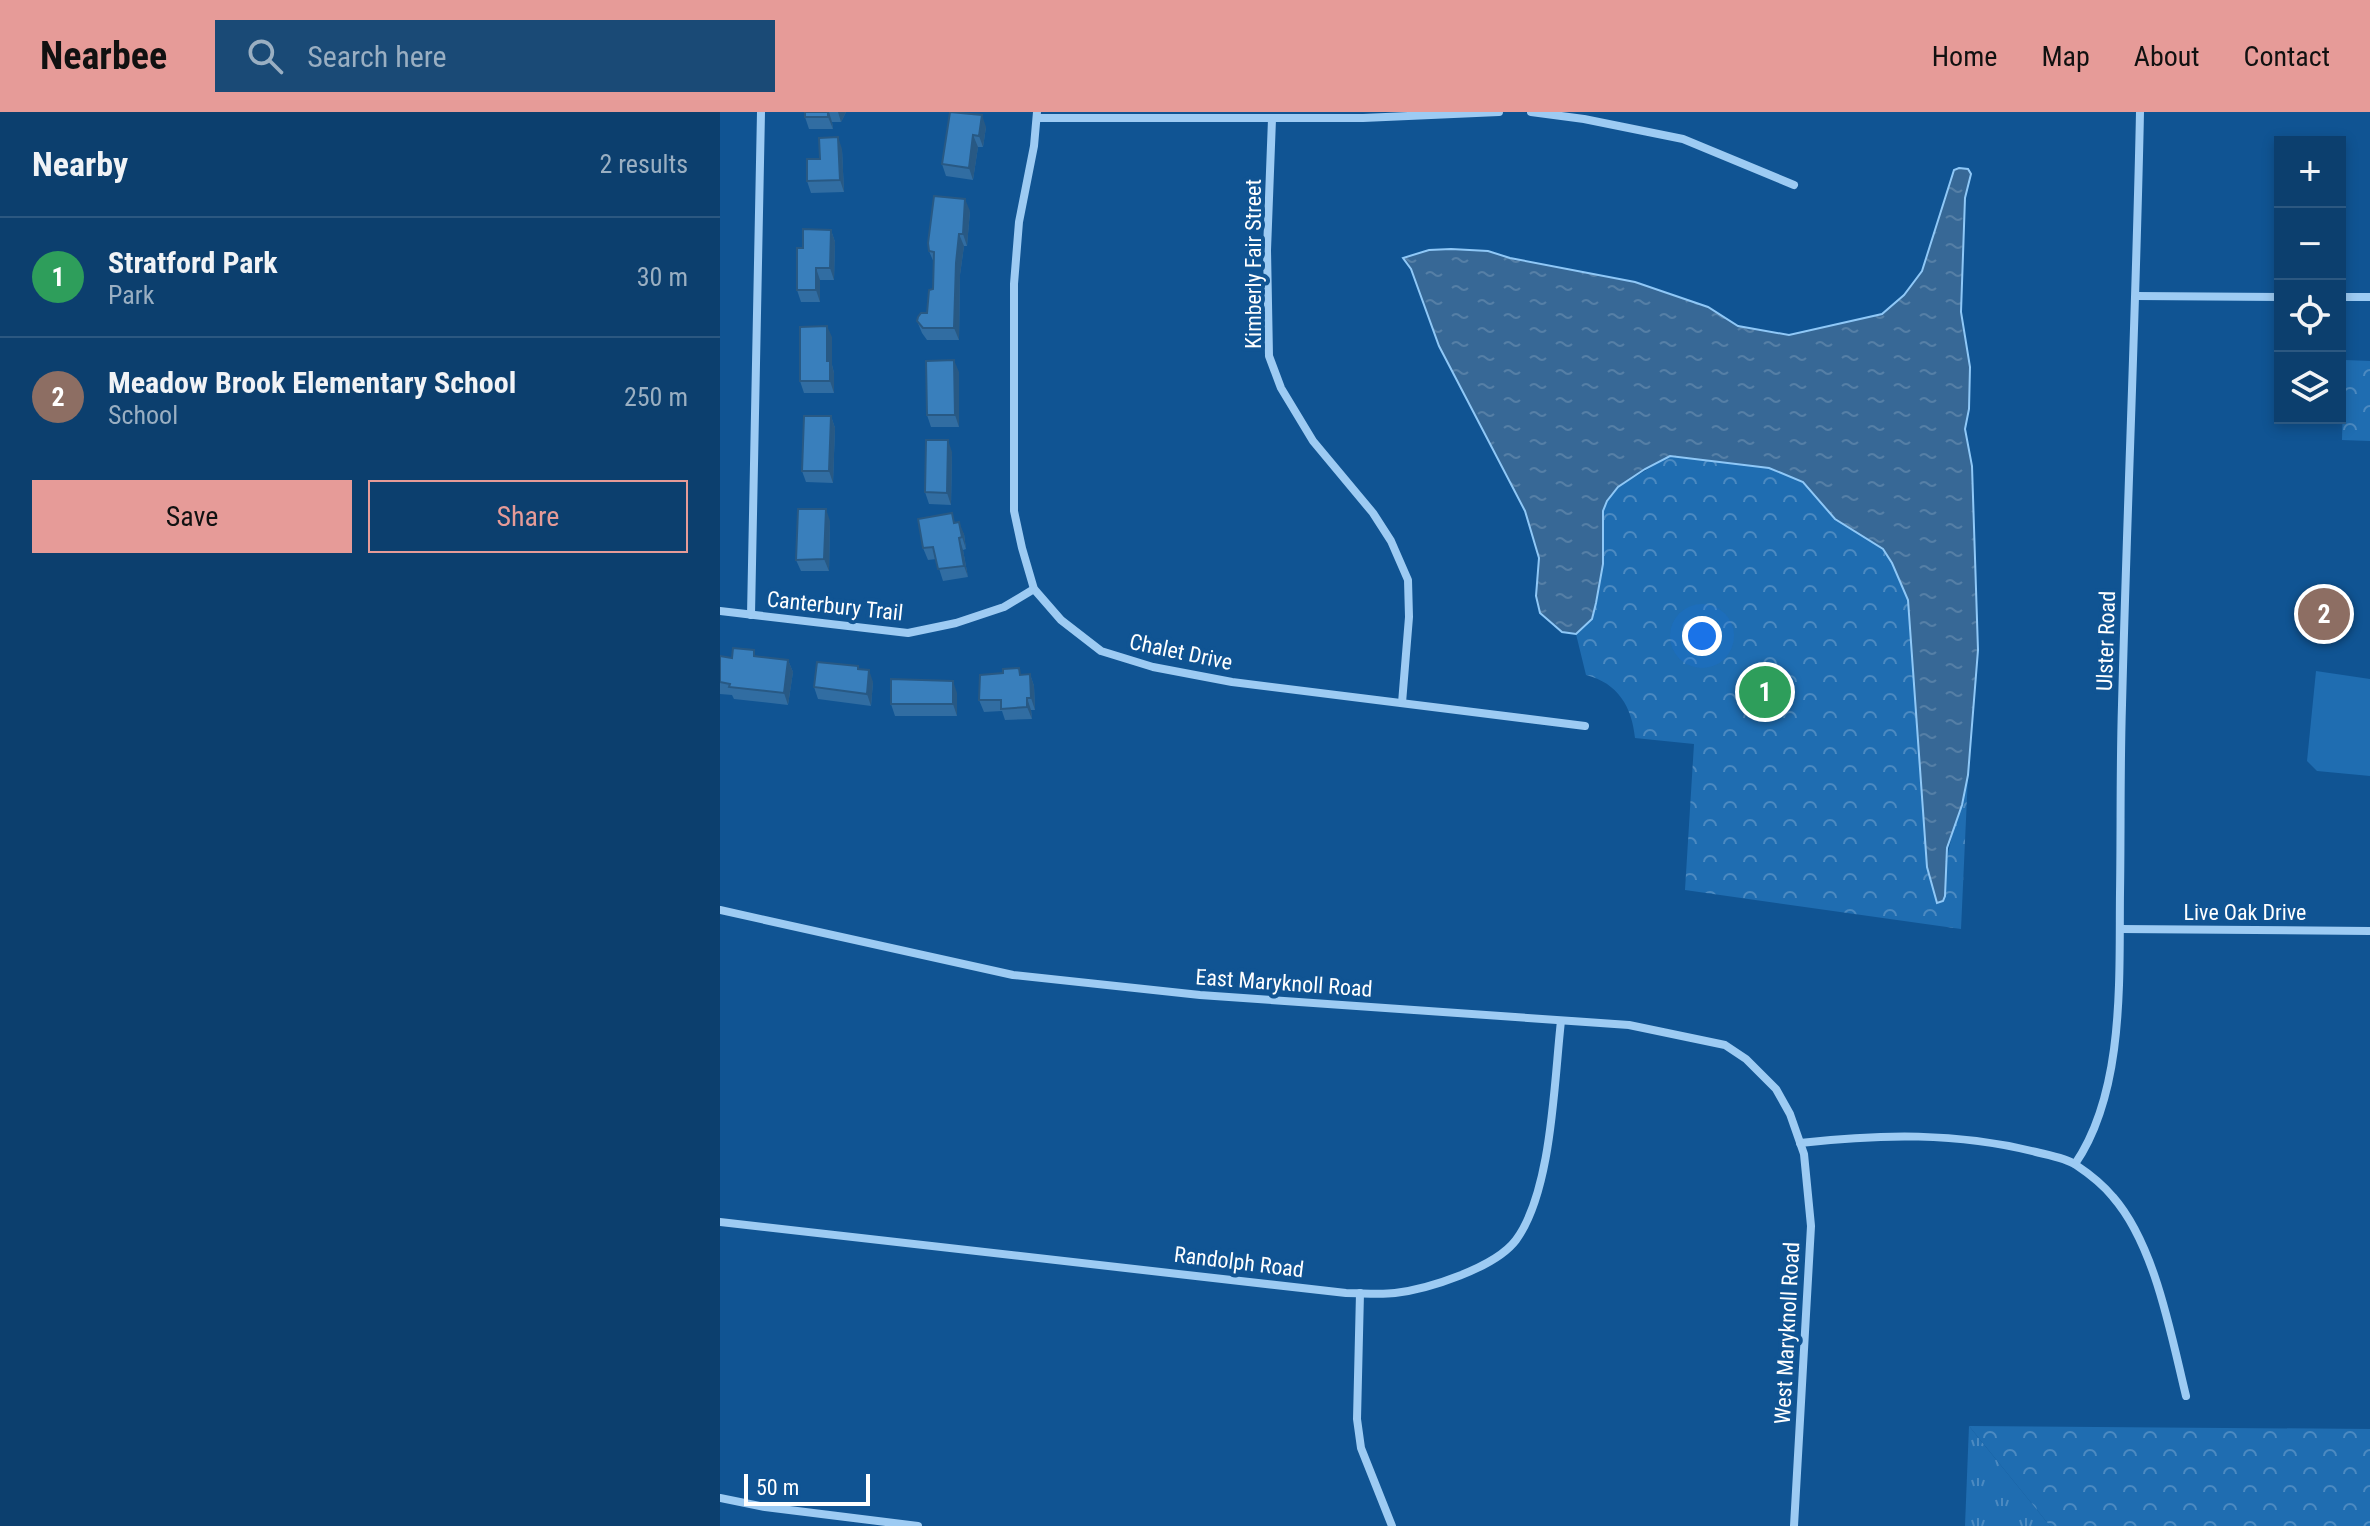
<!DOCTYPE html>
<meta charset="utf-8">
<style>
body{margin:0;font-family:"Roboto Condensed",sans-serif;background:#1a4a76;color:#f1f3f6}
.controls{position:absolute;right:24px;top:24px;display:grid;overflow:hidden;border-radius:0px;box-shadow:0 4px 12px #0003}
.controls button{width:72px;height:72px;display:grid;place-items:center;padding:0;border:0;border-bottom:2px solid #2c5881;background:#0c3f6e;color:#f1f3f6;font:40px sans-serif}
.scale{position:absolute;left:24px;bottom:20px;width:126px;box-sizing:border-box;padding-left:8px;border:4px solid #fff;border-top:0;font-size:22px;line-height:28px;white-space:nowrap;color:#fff;-webkit-text-stroke:6px #105493;paint-order:stroke}
.you{position:absolute;left:982px;top:524px;width:28px;height:28px;margin:-20px;border:6px solid #fff;border-radius:50%;background:#1a73e8;box-shadow:0 0 0 12px #1a73e833}
.badge{display:grid;place-items:center;width:52px;height:52px;border-radius:50%;background:#e69b98;color:#fff;font-size:26px;font-weight:700}
.pin{position:absolute;translate:-50% -50%;border:4px solid #fff;box-shadow:0 2px 8px #0006}
.list{margin:0;padding:0;list-style:none}
h2{display:flex;justify-content:space-between;align-items:center;height:104px;margin:0;padding:0 32px;font-size:34px}
h2 small{font-size:26px;font-weight:400;color:#9aafc2}
.list li{display:grid;grid-template-columns:52px 1fr auto;gap:24px;align-items:center;box-sizing:border-box;height:120px;padding:0 32px;border-top:2px solid #2c5881}
.list b{display:block;font-size:30px;white-space:nowrap}
.list p{margin:0;font-size:26px;white-space:nowrap;color:#9aafc2}
.list em{font-size:26px;font-style:normal;color:#9aafc2}
.actions{display:flex;gap:16px;padding:24px 32px}
.actions a{flex:1;padding:18px 0;border:2px solid #e69b98;border-radius:0px;text-align:center;font-size:28px;color:#e69b98}
.actions .main{background:#e69b98;color:#111}
.icon{flex:none;width:44px;height:44px;fill:none;stroke:currentColor;stroke-width:2;stroke-linecap:round;stroke-linejoin:round}
.map{position:relative;flex:none;width:1650px;height:1414px;overflow:hidden}
header{display:flex;align-items:center;gap:48px;box-sizing:border-box;height:112px;padding:0 40px;background:#e69b98;color:#111}
header strong{font-size:38px}
nav{display:flex;gap:44px;margin-inline-start:auto;font-size:28px}
.search{width:560px;height:72px;background:#1a4a76;display:flex;align-items:center;gap:20px;box-sizing:border-box;padding:0 28px;border-radius:0px;color:#9aafc2;font-size:30px}
main{display:flex}
aside{flex:1;background:#0c3f6e}
.map>svg:first-child{display:block}
</style>
<header>
<strong>Nearbee</strong>
<div class="search"><svg class="icon" aria-label="search" viewBox="0 0 24 24"><circle cx="10" cy="10" r="6"/><path d="M15 15l6 6"/></svg>Search here</div>
<nav><a>Home</a><a>Map</a><a>About</a><a>Contact</a></nav>
</header>
<main>
<aside>
<h2>Nearby<small>2 results</small></h2>
<ul class="list">
<li><span class="badge" style="background:#2e9e5b">1</span><div><b>Stratford Park</b><p>Park</p></div><em>30 m</em></li>
<li><span class="badge" style="background:#8d6e63">2</span><div><b>Meadow Brook Elementary School</b><p>School</p></div><em>250 m</em></li>
</ul>
<div class="actions"><a class="main">Save</a><a>Share</a></div>
</aside>
<div class="map">
<svg width="1650" height="1414" viewBox="0 0 1650 1414">
<defs>
<pattern id="grass-tufts" width="24" height="20" patternUnits="userSpaceOnUse" patternTransform="scale(2)"><rect width="24" height="20" fill="#1f6db1"/><path d="M3 7l-1-3M5 7V3M7 7l1-3M15 17l-1-3M17 17v-4M19 17l1-3" fill="none" stroke="#4c8ac1"/></pattern>
<pattern id="forest-crowns" width="20" height="18" patternUnits="userSpaceOnUse" patternTransform="scale(2)"><rect width="20" height="18" fill="#1f6db1"/><path d="M2 6a3 3 0 1 1 6 0M12 15a3 3 0 1 1 6 0" fill="none" stroke="#4c8ac1"/></pattern>
<pattern id="water-ripples" width="26" height="14" patternUnits="userSpaceOnUse" patternTransform="scale(2)"><rect width="26" height="14" fill="#376896"/><path d="M2 4q2-2 4 0t4 0M15 11q2-2 4 0t4 0" fill="none" stroke="#557fa6"/></pattern>
</defs>
<rect width="100%" height="100%" fill="#105493"/>
<path fill="url(#grass-tufts)" d="M1249 1314 1330 1414H1245Z"/>
<g fill="url(#forest-crowns)">
<path d="M1624 248 1650 249V329L1622 328Z"/>
<path d="M950 344 1049 356 1083 370 1115 407 1163 437 1172 451 1188 488 1207 755 1225 784C1222 741 1240 705 1248 663L1241 817 965 778 974 632 915 626C912 595 898 571 866 563L856 522 872 507 876 491 883 452V399L887 389 898 375Z"/>
<path d="M1249 1314 1650 1317V1414H1330Z"/>
</g>
<path fill="#1f6db1" d="M1596 559 1650 567V664L1597 659 1587 649Z"/>
<path fill="url(#water-ripples)" stroke="#8fc8f7" stroke-width="2" d="M1239 56 1248 57 1251 62 1245 86 1241 200 1250 255 1249 297 1245 317 1252 354 1258 538 1248 663 1242 693 1227 736 1225 784 1223 789 1217 791 1207 755 1188 488 1172 451 1163 437 1115 407 1083 370 1049 356 950 344 925 357 898 375 887 389 883 399V452L876 491 872 507 856 522 842 520 820 501 816 484 819 446 805 399 719 234 691 157 683 146 709 138 731 137 768 139 790 146 915 170 988 195 1018 214 1069 223 1162 202 1184 183 1202 159 1234 58Z"/>
<g fill="none" stroke-linecap="round" stroke-linejoin="round">
<g stroke="#9dcbf3" stroke-width="8">
<path d="M317 0 314 34 299 110 294 172V399L302 436 314 477 341 508 381 539 433 555 512 570 865 614"/>
<path d="M811 0 864 7 963 27 1074 73"/>
<path d="M318 6H643L779 0"/>
<path d="M552 7 547 138 549 244 561 276 593 329 653 401 671 429 688 468 689 505 682 591"/>
<path d="M1416 184 1560 185"/>
<path d="M1620 185H1650"/>
<path d="M0 499 188 521 236 511 284 495 314 477"/>
<path d="M31 503 41 0"/>
<path d="M0 798 293 863 480 883 909 913 1005 933 1026 947 1056 977 1070 1002 1084 1042 1091 1114 1074 1414"/>
<path d="M1400 817 1650 819"/>
<path d="M1080 1031C1160 1022 1237 1020 1316 1040 1328 1043 1346 1046 1356 1053 1368 1061 1384 1074 1393 1085 1435 1133 1451 1223 1466 1284"/>
<path d="M1355 1052C1405 979 1399 867 1400 781 1401 718 1400 656 1402 593 1407 395 1416 198 1420 0"/>
<path d="M0 1110 626 1181C642 1181 659 1183 675 1181 708 1177 775 1156 796 1128 832 1079 834 970 841 909"/>
<path d="M640 1181 637 1307 641 1336 672 1414"/>
<path d="M0 1386 45 1395 198 1414"/>
</g>
</g>
<g fill="#316da2">
<path d="M85 0H126L121 10H112L113 17H89L85 5Z"/>
<path d="M230 0 266 15 263 35H258L253 68 226 64 222 52Z"/>
<path d="M122 37 124 80 91 81 87 69 100 47Z"/>
<path d="M250 99 247 134H244L240 163 239 228H207L202 221 197 209 207 201 213 177 214 151 209 139Z"/>
<path d="M111 118 115 130 114 168H100V190H81L77 178 83 136Z"/>
<path d="M112 225V253L114 261V281H84L80 269Z"/>
<path d="M239 260V315H211L207 303Z"/>
<path d="M111 304 115 316 113 371 86 370 82 359Z"/>
<path d="M232 340 231 393 209 392 205 380Z"/>
<path d="M110 409 109 459H81L76 448Z"/>
<path d="M235 411 244 422 246 437 243 438 248 465 223 469 216 447 208 448 203 436Z"/>
<path d="M0 544 12 546 37 544 68 548 73 560 68 593 14 587 12 583 0 582Z"/>
<path d="M139 557 153 570 151 594 98 587 94 575Z"/>
<path d="M310 562 314 574 315 598H311L312 607 285 608 282 599 264 600 259 588 302 563Z"/>
<path d="M237 581V604H175L171 592Z"/>
</g>
<g fill="#285984">
<path d="M109 0 112 10 113 17 108 5Z"/>
<path d="M118 0H126L121 10Z"/>
<path d="M262 3 266 15 263 35 259 24Z"/>
<path d="M253 23 258 35 253 68 249 56Z"/>
<path d="M118 25 122 37 124 80 120 68Z"/>
<path d="M245 87 250 99 247 134 243 122Z"/>
<path d="M111 118 115 130 114 168 110 156Z"/>
<path d="M239 122 244 134 240 163 239 228 234 216 236 151Z"/>
<path d="M96 156 100 168V190L96 178Z"/>
<path d="M107 214 112 225V253L114 261V281L110 269 107 249Z"/>
<path d="M234 248 239 260V315L235 303Z"/>
<path d="M111 304 115 316 113 371 109 359Z"/>
<path d="M228 328 232 340 231 393 227 381Z"/>
<path d="M106 397 110 409 109 459 104 447Z"/>
<path d="M239 410 244 422 246 437 242 425Z"/>
<path d="M239 426 243 438 248 465 244 454Z"/>
<path d="M68 548 73 560 68 593 64 581Z"/>
<path d="M149 558 153 570 151 594 147 582Z"/>
<path d="M310 562 314 574 315 598 311 586Z"/>
<path d="M233 569 237 581V604L233 592Z"/>
<path d="M307 586 311 598 312 607 307 595Z"/>
</g>
<g fill="#397fbc" stroke="#285984" stroke-width="2">
<rect x="85" y="0" width="23" height="5"/>
<path d="M230 0 262 3 259 24 253 23 249 56 222 52Z"/>
<path d="M118 25 120 68 87 69V47H100L99 26Z"/>
<path d="M214 84 245 87 243 122H239L236 151 234 216H203L197 209 198 205 201 201H207L209 178 213 177 214 140 209 139 208 131Z"/>
<path d="M83 117 111 118 110 156H96V178H77V136H83Z"/>
<path d="M107 214V249H110V269H80V215Z"/>
<path d="M234 248 235 303H207L206 249Z"/>
<path d="M84 304H111L109 359H82Z"/>
<path d="M206 328H228L227 381 205 380Z"/>
<path d="M78 397H106L104 447 76 448Z"/>
<path d="M232 401 234 411 239 410 242 425 239 426 244 454 218 457 213 435 203 436 198 407Z"/>
<path d="M13 536 34 538V544L68 548 64 581 9 575 10 572 0 570V544L12 546Z"/>
<path d="M97 550 138 554V557L149 558 147 582 94 575Z"/>
<path d="M299 556 300 563 310 562 311 586H307V595L281 597V588H259L260 563 283 561V557Z"/>
<path d="M171 567 233 569V592H171Z"/>
</g>
<g text-anchor="middle" dominant-baseline="central" stroke-width="8" stroke-linejoin="round" paint-order="stroke">
<g font-size="22" fill="#fff" stroke="#105493">
<text transform="translate(533 152) rotate(-90)">Kimberly Fair Street</text>
<text transform="translate(115 494) rotate(6)">Canterbury Trail</text>
<text transform="translate(1386 529) rotate(-88)">Ulster Road</text>
<text transform="translate(461 540) rotate(12)">Chalet Drive</text>
<text x="1525" y="800">Live Oak Drive</text>
<text transform="translate(564 871) rotate(4)">East Maryknoll Road</text>
<text transform="translate(519 1150) rotate(7)">Randolph Road</text>
<text transform="translate(1067 1221) rotate(-87)">West Maryknoll Road</text>
</g>
</g>
</svg>
<div class="controls">
<button>+</button>
<button>−</button>
<button><svg class="icon" aria-label="locate" viewBox="0 0 24 24"><circle cx="12" cy="12" r="6"/><path d="M12 2v4M12 18v4M2 12h4M18 12h4"/></svg></button>
<button><svg class="icon" aria-label="layers" viewBox="0 0 24 24"><path d="M12 4l9 5-9 5-9-5zM3 14l9 5 9-5"/></svg></button>
</div>
<div class="scale">50 m</div>
<div class="you"></div>
<div class="pin badge" style="left:1045px;top:580px;background:#2e9e5b">1</div>
<div class="pin badge" style="left:1604px;top:502px;background:#8d6e63">2</div>
</div>
</main>
